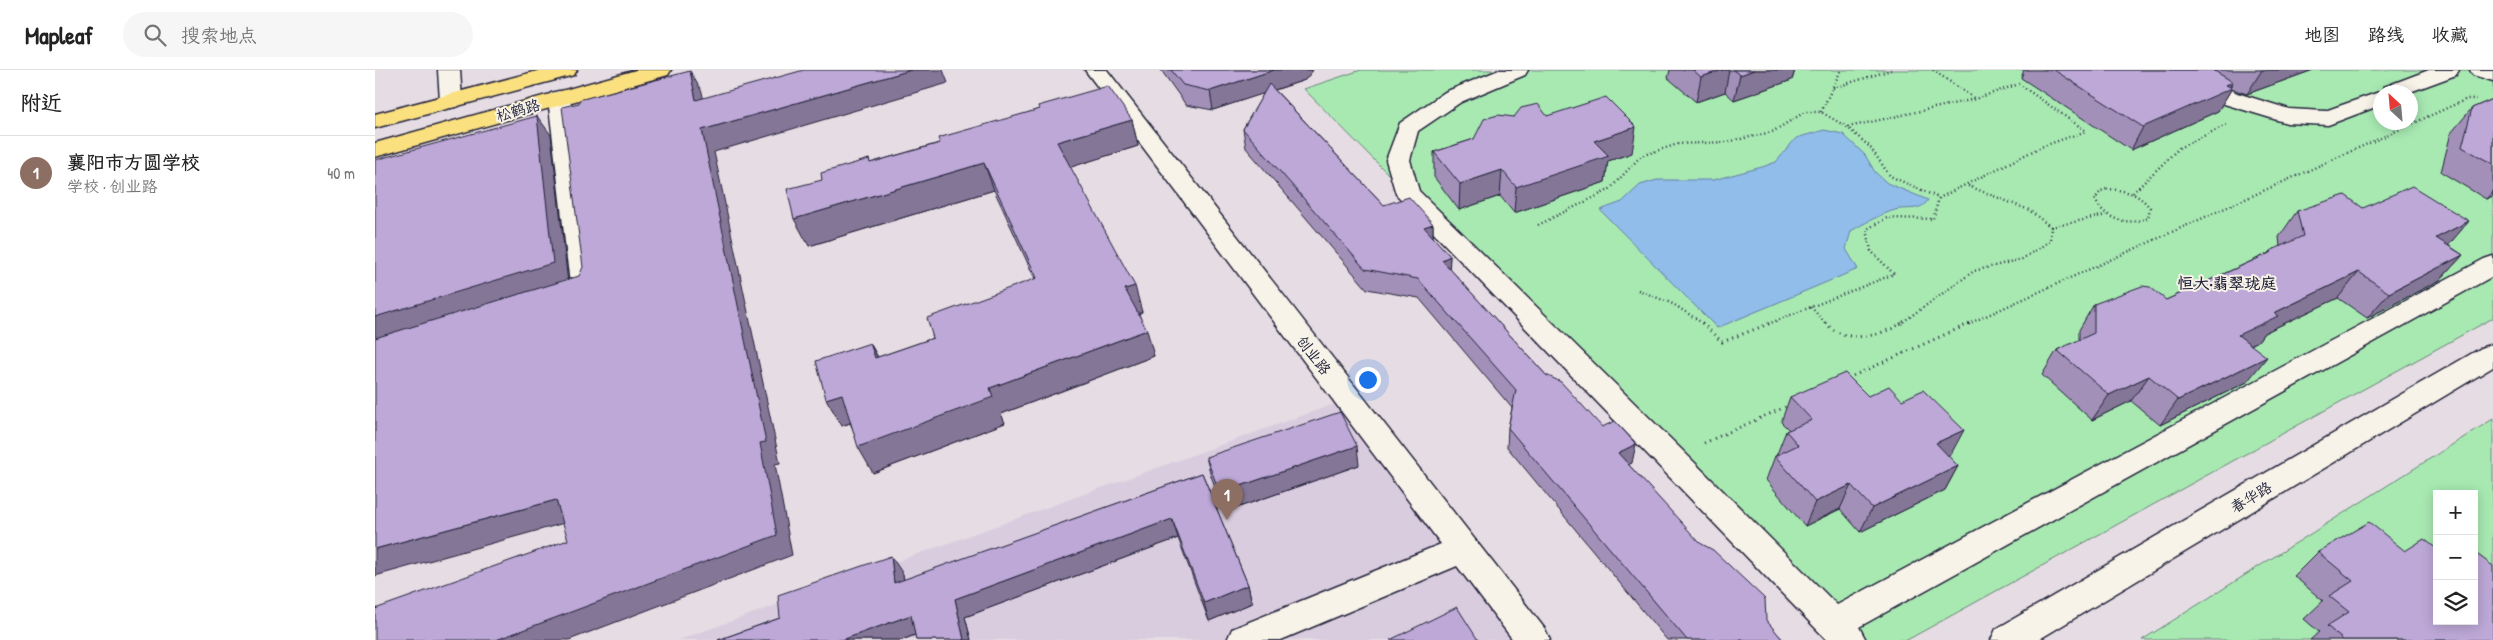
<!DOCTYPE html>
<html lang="zh">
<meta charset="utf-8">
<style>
body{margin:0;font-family:"Patrick Hand","LXGW WenKai TC",sans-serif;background:#f6f6f6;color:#222}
.controls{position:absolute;right:15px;bottom:15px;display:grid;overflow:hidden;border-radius:0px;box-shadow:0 2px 12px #0003}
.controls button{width:45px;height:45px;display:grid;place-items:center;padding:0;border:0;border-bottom:1px solid #e0e0e0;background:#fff;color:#222;font:25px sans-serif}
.compass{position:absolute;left:1998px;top:15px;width:45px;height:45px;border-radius:50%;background:#fff;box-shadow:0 2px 12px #0003;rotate:334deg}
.you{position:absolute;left:992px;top:309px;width:18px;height:18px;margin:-12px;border:4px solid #fff;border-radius:50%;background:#1a73e8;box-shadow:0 0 0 8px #1a73e833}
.badge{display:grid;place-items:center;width:32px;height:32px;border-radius:50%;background:#db2777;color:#fff;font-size:16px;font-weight:700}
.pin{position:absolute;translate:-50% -41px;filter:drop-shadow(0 1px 2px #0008)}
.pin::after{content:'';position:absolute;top:26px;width:18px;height:15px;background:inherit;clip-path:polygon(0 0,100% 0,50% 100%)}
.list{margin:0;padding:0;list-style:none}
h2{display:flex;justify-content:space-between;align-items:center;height:65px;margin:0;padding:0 20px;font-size:21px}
h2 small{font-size:16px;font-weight:400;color:#767676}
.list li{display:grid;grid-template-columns:32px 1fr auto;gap:15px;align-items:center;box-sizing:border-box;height:75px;padding:0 20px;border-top:1px solid #e0e0e0}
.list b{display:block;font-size:19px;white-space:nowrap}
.list p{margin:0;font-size:16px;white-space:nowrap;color:#767676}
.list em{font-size:16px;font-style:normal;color:#767676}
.icon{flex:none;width:28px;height:28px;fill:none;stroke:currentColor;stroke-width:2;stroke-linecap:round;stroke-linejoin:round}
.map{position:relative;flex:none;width:2118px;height:570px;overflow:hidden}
header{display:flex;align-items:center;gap:30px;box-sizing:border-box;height:70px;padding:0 25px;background:#fff;border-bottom:1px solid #e0e0e0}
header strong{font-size:24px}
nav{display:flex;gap:28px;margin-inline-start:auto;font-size:18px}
.search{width:350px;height:45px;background:#f6f6f6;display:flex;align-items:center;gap:12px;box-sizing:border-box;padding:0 18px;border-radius:28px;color:#767676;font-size:19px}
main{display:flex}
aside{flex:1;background:#fff}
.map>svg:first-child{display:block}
</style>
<header>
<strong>Mapleaf</strong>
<div class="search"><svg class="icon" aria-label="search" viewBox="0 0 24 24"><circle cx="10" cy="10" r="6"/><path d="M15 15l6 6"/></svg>搜索地点</div>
<nav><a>地图</a><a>路线</a><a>收藏</a></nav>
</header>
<main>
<aside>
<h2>附近<small></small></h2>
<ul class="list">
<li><span class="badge" style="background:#8d6e63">1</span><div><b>襄阳市方圆学校</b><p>学校 · 创业路</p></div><em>40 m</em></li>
</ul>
</aside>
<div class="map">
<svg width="2118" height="570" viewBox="0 0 2118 570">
<rect width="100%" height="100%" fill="#e6dce3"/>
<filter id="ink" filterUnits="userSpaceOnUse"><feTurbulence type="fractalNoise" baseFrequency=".02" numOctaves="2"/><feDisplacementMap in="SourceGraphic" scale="10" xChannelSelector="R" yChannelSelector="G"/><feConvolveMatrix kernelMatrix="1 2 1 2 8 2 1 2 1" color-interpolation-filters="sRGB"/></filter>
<g filter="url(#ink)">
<path fill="#daccdf" d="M973 329 1158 570H304Z"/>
<g fill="#a8e9b2" stroke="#658676" fill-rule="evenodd">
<path d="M986 0H2118V248L1532 570H1474L929 19ZM2006 22H2036V52H2006Z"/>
<path d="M2118 349V570H1767ZM2062 424H2099V551H2062Z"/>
</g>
<path fill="#91bdea" stroke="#657fa4" d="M1449 60 1468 64 1490 85 1500 102 1512 113 1553 130C1546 142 1531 137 1520 140 1504 145 1490 153 1476 161L1471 179 1483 199 1342 258 1225 140 1247 132 1265 115 1282 110H1338L1387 97 1401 92 1421 68Z"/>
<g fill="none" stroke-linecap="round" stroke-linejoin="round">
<defs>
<g id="minor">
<path d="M63 0H85L87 31 84 36 76 38 68 36 65 31Z"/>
<path d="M710 0H732L1170 559 1175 570H1138L1082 496 906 570H852L857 559 1066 474Z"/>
<path d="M1124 0H1153L1150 5 1086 32 1043 61 1035 90 1044 121 1307 380 1462 535 2109 189 2118 186V206L1484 557 1491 570H1452L1021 124 1011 90 1025 53 1070 22Z"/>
<path d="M1796 0H1822L1862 23 1914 39 1950 41 2007 21 2009 17 2054 0H2084L2081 5 2035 22H2006V35L1953 55 1912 53 1846 33 1799 5Z"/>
<path d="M2095 0H2118V11L2098 5Z"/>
<path d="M184 21 192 23 195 28 222 219 218 226 193 233 184 231 180 224 184 217 195 214 173 28 176 23Z"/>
<path d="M2118 274V297L1663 570H1616L1621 559 2108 277Z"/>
</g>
<g id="major">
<path d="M166 0H202L199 5 0 58V44Z"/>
<path d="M261 0H296L293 5 0 87V73Z"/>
</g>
</defs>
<use href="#minor" stroke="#22223b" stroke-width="3"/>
<use href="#major" stroke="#22223b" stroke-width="3"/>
<g stroke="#22223b" stroke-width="2.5" stroke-dasharray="1 3" stroke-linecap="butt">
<path d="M1558 0 1600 29"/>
<path d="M1458 18 1516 0"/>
<path d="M1446 42 1466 0"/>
<path d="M1473 57 1600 29 1644 14 1711 61 1666 77 1564 128"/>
<path d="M1732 119C1749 120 1764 123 1775 138L1773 148C1753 156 1729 150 1720 129L1726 121Z"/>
<path d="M1758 123 1804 78 1851 55"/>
<path d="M1163 155 1234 120 1266 86 1303 74 1352 72 1397 62 1430 42H1446L1472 57 1495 77 1515 106 1564 128 1558 149 1512 148 1492 159 1496 181 1519 204 1393 254"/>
<path d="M1676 157 1731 145"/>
<path d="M1263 220 1298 234 1329 254"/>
<path d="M1436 237 1451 254"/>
<path d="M1525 254 1599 201 1647 189 1675 171 1676 157 1654 140 1591 115"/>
<path d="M1593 254 2092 29H2101"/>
</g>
<g stroke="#22223b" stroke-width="3" stroke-dasharray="1 4.5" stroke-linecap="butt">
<path d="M1327 253 1347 272 1396 253"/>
<path d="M1450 253C1472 275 1503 267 1527 253"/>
<path d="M1473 308 1596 253"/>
<path d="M1329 373 1415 335"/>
</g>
<use href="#minor" fill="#f7f3e8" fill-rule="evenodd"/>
<use href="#major" fill="#fbe080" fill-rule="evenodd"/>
</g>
<g fill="#a390b9" stroke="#22223b">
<path d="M786 0H938L930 10 900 20 1009 135 1058 154V168L1075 186 1074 198 1171 305 1257 393 1253 394 1408 570H1292L1132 377 1133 358 1137 338 1044 228 992 219 871 78 868 59 889 23 838 40 811 35Z"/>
<path d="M1295 0H1420L1417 10 1359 30 1350 22 1321 32 1293 8Z"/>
<path d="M1649 0H1938L1872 24 1863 21 1855 17 1857 18 1843 41 1756 80 1646 8Z"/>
<path d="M2118 29V126L2111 129 2066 102 2076 63 2097 38Z"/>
<path d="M663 36 757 50 763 76 695 97 767 242 764 244 779 286 626 344 630 353 498 403 475 353 467 356 495 273 503 287 558 268 660 209 619 120 434 176 447 110 494 89 495 93 564 73 664 39Z"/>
<path d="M1172 46 1257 83 1233 91 1230 112 1139 143 1125 126 1084 140 1059 107V82L1099 69 1139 47Z"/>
<path d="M1988 138 2094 151 2073 175 2088 185 2065 210 1992 248 1963 228 1889 263 1883 271 1876 275 1872 312 1785 355 1756 331 1717 350 1667 305 1682 280 1704 270V260L1719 234 1791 230 1892 184 1895 181 1905 176 1904 167 1922 141Z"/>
<path d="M1493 326 1576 384 1573 386 1583 396 1570 420 1485 462 1465 439 1430 456 1391 410 1400 386 1402 384 1411 361 1414 360 1406 352 1415 327Z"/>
<path d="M831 387 984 395 850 442 836 406Z"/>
<path d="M827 403 873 515 877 533 834 551 803 468 590 547 596 570H541L540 565 527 570H343L528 504 529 510Z"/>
<path d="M2030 481 2118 570H1935L1944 562 1929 549 1948 531 1919 506 1943 482Z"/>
</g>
<g fill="#847696" stroke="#22223b">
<path d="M536 0H568L573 13 339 82 405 393 400 394 417 485 194 570H121L385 373 327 60Z"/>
<path d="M899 0H938L930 10 838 40 835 21Z"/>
<path d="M1347 0H1354L1350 22 1321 32 1326 7Z"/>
<path d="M1379 0H1420L1417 10 1359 30 1365 5Z"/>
<path d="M1887 0H1938L1872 24Z"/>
<path d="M315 1 327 22 333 51 321 30Z"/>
<path d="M1858 12 1854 19 1857 18 1843 41 1756 80 1768 57 1851 15Z"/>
<path d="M162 46 176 65 193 213 5 271 0 266V247Z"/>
<path d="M757 50 763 76 690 99 682 72Z"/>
<path d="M1261 57 1257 83 1233 91 1230 112 1139 143 1141 117 1219 71Z"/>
<path d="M609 93 619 120 434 176 419 149Z"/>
<path d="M1127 100 1125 126 1084 140 1085 114Z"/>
<path d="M2118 121V126L2111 129Z"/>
<path d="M2094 151 2072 177 2061 168Z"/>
<path d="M1058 154V173L1049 157Z"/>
<path d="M2088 185 2065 210 1992 248 2014 223Z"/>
<path d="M1075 186 1074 206 1067 190Z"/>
<path d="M1984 202 1963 228 1889 263 1883 271 1844 290 1863 265 1899 243Z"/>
<path d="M760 216 767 242 758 246 750 219Z"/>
<path d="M772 260 779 286 626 344 630 353 498 403 483 377 615 318Z"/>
<path d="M495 273 509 299 500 288Z"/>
<path d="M1892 287 1872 312 1785 355 1803 330Z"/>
<path d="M1774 306 1756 331 1717 350 1734 325Z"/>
<path d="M467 324 482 350 467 356 451 329Z"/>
<path d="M1589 360 1576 384 1548 398 1561 373Z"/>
<path d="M1261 374 1257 393 1239 402 1243 383Z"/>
<path d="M982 376 984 395 850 442 845 423Z"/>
<path d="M1583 396 1570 420 1485 462 1497 438Z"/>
<path d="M1476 415 1465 439 1430 456 1440 432Z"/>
<path d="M181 430 200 450 0 506V479Z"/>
<path d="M797 449 803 468 590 547 596 570H589L580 529Z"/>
<path d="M516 486 528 504 531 531 519 513Z"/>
<path d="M873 515 877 533 834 551 829 533Z"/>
<path d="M536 545 547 562 527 570H467Z"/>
</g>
<g fill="#bda8d7" stroke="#22223b">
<path d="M429 0H536L327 60 391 372 385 373 402 465 121 570H0V539L193 470 181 430 0 479V268L204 206 208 197 187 37 204 33V30L315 1 321 30Z"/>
<path d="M796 0H899L835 21 808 15Z"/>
<path d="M1318 0H1347L1326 7Z"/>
<path d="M1358 0H1379L1365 5Z"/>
<path d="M1679 0H1838L1858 12 1851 15 1857 18 1768 57Z"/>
<path d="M894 14 1009 135 1034 127 1058 154 1049 157 1075 186 1067 190 1171 305 1186 312 1227 357 1240 351 1261 374 1243 383 1325 473 1338 480 1390 529 1391 550 1408 570H1312L1133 358 1141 320 1043 209 990 199 868 59Z"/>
<path d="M733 16 757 50 682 72 760 216 750 219 772 260 615 318 618 327 483 377 467 324 451 329 441 291 495 273 500 288 558 268 552 248 662 208 609 93 419 149 412 119 447 110 446 103 494 89 495 93 565 73 563 68 665 39 663 36Z"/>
<path d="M1231 27 1261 57 1219 71 1234 86 1141 117 1127 100 1085 114 1059 82 1099 69 1109 49 1123 45 1139 47 1146 38 1163 34 1172 46Z"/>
<path d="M2118 29V94L2087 77 2097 38Z"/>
<path d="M162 46 178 193 0 247V90Z"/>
<path d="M2037 116 2094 151 2061 168 2088 185 2014 223 1984 202 1899 243 1903 246 1863 265 1892 287 1803 330 1774 306 1734 325 1682 280 1719 263V234L1767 216 1775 217 1791 230 1897 182 1895 181 1928 166 1922 141 1970 125 1988 138Z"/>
<path d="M1470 303 1493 326 1514 316 1527 330 1548 320 1589 360 1561 373 1583 396 1497 438 1476 415 1440 432 1400 386 1423 375 1411 361 1437 350 1415 327Z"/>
<path d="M965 342 982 376 845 423 831 387Z"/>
<path d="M827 403 873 515 829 533 797 449 580 529 589 570H541L536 545 467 570H343L405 548 403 525 516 486 519 513Z"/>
<path d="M1994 452 2030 481 2049 469 2062 479V551H2099V482L2118 496V570H1968L1952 556 1974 542 1954 526 1978 511 1943 482Z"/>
<path d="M1082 537 1103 570H1015Z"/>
</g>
</g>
<g text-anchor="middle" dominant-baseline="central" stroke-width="4" stroke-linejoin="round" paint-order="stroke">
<g font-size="15" fill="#22223b" stroke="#f7f3e8">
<text transform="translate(143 40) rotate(-16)">松鹤路</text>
<text transform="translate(939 285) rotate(52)">创业路</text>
<text transform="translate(1876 427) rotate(-31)">春华路</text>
</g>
<g font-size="16" font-weight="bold" fill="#22223b" stroke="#f7f3e8">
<text x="1852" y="213">恒大·翡翠珑庭</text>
</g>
</g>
</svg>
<div class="controls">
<button>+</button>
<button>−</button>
<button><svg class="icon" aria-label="layers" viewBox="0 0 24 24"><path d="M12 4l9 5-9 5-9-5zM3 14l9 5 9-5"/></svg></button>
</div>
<svg class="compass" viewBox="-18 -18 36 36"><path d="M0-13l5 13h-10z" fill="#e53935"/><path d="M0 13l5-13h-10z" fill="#767676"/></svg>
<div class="you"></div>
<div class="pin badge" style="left:852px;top:450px;background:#8d6e63">1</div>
</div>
</main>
